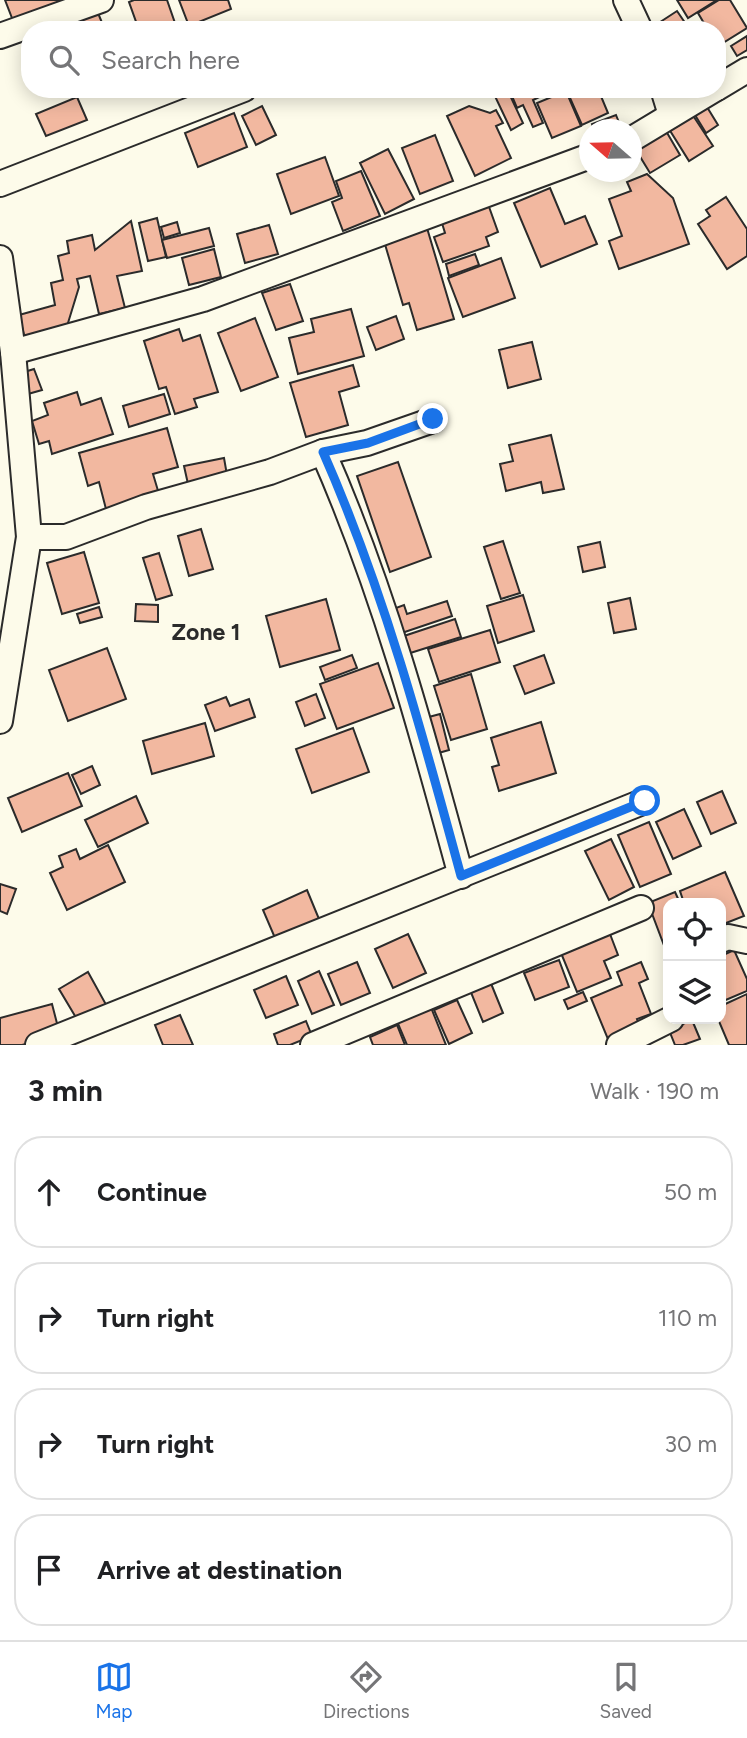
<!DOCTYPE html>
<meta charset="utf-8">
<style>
body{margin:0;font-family:Figtree,sans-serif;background:#f2f2f2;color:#202124}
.controls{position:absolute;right:21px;bottom:21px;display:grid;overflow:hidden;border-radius:14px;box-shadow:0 4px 18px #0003}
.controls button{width:63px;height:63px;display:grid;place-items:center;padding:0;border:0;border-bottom:2px solid #e0e0e0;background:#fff;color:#202124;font:35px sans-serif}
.compass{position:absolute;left:579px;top:119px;width:63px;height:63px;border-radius:50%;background:#fff;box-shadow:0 4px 18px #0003;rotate:290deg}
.stop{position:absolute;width:21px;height:21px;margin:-16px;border:5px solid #1a73e8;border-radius:50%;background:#fff}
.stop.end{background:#1a73e8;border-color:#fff;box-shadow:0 2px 7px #0008}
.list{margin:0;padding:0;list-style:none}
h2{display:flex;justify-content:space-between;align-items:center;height:91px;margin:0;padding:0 28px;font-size:30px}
h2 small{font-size:23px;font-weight:400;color:#757577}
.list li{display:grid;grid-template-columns:46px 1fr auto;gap:21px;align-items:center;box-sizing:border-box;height:112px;margin:0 14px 14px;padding:0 14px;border:2px solid #e0e0e0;border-radius:28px}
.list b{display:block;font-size:26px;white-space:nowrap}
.list em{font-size:23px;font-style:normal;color:#757577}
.icon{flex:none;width:38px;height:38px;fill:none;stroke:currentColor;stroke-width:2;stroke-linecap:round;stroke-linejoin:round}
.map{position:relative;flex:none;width:747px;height:1045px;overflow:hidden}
.search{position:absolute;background:#fff;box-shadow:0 4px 18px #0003;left:21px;right:21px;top:21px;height:77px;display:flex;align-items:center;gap:18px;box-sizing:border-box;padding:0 24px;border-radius:28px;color:#757577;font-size:26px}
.sheet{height:595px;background:#fff}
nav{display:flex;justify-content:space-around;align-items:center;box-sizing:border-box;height:98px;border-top:2px solid #e0e0e0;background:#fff;font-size:19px;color:#757577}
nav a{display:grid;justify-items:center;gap:4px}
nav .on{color:#1a73e8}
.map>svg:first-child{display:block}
</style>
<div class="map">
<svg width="747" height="1045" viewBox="0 0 747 1045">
<rect width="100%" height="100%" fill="#fdfbea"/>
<g fill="#f2b8a0" stroke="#2b2b2b" stroke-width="2">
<path d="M5 0H81L17 31Z"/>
<path d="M134 0H167L176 26 165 30H139L129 2Z"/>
<path d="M179 0H228L231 9 189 26Z"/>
<path d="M677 0H717L688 18Z"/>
<path d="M719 0H730L747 28 718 46 717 30H708L698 13Z"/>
<path d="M677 11 690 30H648Z"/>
<path d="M98 13 105 30H76L74 23Z"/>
<path d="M747 36V50L737 56 731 46Z"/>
<path d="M499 89H507L523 123 511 130 493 92Z"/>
<path d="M509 89H547L548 93 533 100 543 123 533 127 523 105 517 108Z"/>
<path d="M566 89H598L608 113 582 125Z"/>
<path d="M566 91 581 126 552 138 537 103Z"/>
<path d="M77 97 87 120 46 136 36 114Z"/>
<path d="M262 106 276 135 256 145 242 116Z"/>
<path d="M469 106 490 113 496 110 503 123 496 126 511 158 475 176 447 116Z"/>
<path d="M707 107 718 125 706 133 695 115Z"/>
<path d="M234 113 247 147 198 167 185 133Z"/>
<path d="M692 114 713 146 689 161 669 129Z"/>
<path d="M616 115 622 130H594L592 124Z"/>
<path d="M666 131 680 155 650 173 636 150Z"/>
<path d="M435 135 453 181 420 194 402 148Z"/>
<path d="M388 149 414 199 385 214 360 163Z"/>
<path d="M325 157 339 196 291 214 277 174Z"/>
<path d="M361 171 380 216 343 231 332 202 342 198 336 181Z"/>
<path d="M647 174 673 198 689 244 619 269 609 241 622 236 609 199 631 191 627 182Z"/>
<path d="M550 188 565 224 585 216 597 244 541 267 514 203Z"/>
<path d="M726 197 747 229V256L727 269 698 224 710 216 706 210Z"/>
<path d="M488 204 498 232 486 237 489 246 443 262 434 237 445 233 441 220Z"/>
<path d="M157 218 166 257 148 261 139 223Z"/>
<path d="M131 221 142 271 117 276 125 308 99 314 90 276 77 279 79 287 68 323 71 335 27 347 19 315 55 305 51 283 63 280 58 256 69 253 67 241 92 235 95 250Z"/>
<path d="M177 222 180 233 164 238 161 227Z"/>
<path d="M269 225 278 254 245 263 237 234Z"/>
<path d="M209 228 214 246 167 258 162 240Z"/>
<path d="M427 228 454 319 417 330 409 303 403 305 384 241Z"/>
<path d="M214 249 221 277 189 285 182 258Z"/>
<path d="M475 254 479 265 449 276 446 264Z"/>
<path d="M501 258 515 298 463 317 448 278Z"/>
<path d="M290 284 303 321 276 330 262 293Z"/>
<path d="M351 309 364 356 298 374 289 338 314 332 311 319Z"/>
<path d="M396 316 404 339 376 350 367 327Z"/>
<path d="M255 318 278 377 241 391 218 333Z"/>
<path d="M179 329 183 341 200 335 218 392 194 399 197 407 175 414 166 387 159 389 144 341Z"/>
<path d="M532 342 541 379 508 388 499 350Z"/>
<path d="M353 365 359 386 339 392 348 425 306 437 290 383Z"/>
<path d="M34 369 42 390 28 394 21 373Z"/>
<path d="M77 392 81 405 101 398 113 434 52 454 49 441 39 444 32 421 48 415 44 403Z"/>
<path d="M164 394 170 414 129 427 123 406Z"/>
<path d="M167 428 178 467 153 474 159 494 106 509 99 482 88 486 79 453Z"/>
<path d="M551 435 564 489 543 493 541 482 506 491 500 464 513 461 509 445Z"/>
<path d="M224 458 227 475 188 484 184 466Z"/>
<path d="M398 462 431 557 390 572 357 476Z"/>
<path d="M201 529 213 569 189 576 178 536Z"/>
<path d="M503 541 520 593 501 599 484 547Z"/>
<path d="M600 542 605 567 583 572 578 547Z"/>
<path d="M84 552 99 603 62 614 47 563Z"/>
<path d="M159 553 172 595 156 600 143 558Z"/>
<path d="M523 595 534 631 498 643 487 606Z"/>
<path d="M630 598 636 629 614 633 608 603Z"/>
<path d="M326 599 340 650 280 667 266 616Z"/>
<path d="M447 601 452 616 393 636 385 612 404 605 407 614Z"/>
<path d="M136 604 158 605V622L135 621Z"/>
<path d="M99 607 102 617 80 623 77 614Z"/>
<path d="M455 619 461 637 404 655 398 638Z"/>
<path d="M490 630 500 662 439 682 428 649Z"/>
<path d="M107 648 126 699 68 721 49 670Z"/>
<path d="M352 655 357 668 325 680 320 667Z"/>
<path d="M544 655 554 683 525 694 514 666Z"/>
<path d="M378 663 394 708 337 729 320 684Z"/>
<path d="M471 674 487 729 451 740 434 686Z"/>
<path d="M316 694 325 718 305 726 296 702Z"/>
<path d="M226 697 230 706 249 699 255 717 215 731 205 705Z"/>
<path d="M440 714 449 750 435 754 425 718Z"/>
<path d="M541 722 556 773 499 791 492 767 499 765 491 738Z"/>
<path d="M205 723 214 756 152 774 143 741Z"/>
<path d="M353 728 369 772 312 793 296 749Z"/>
<path d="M92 766 100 785 81 794 72 775Z"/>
<path d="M68 773 82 806 22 832 8 798Z"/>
<path d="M722 791 736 823 711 834 697 802Z"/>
<path d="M136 796 148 823 98 847 85 820Z"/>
<path d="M684 809 701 846 673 859 656 822Z"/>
<path d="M649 822 671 874 640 887 618 835Z"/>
<path d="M611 839 634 887 609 900 585 851Z"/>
<path d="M108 845 125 882 67 910 50 873 63 867 59 856 76 849 80 859Z"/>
<path d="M725 872 744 916 721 925V903H684L680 891Z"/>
<path d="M0 884 16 889 7 914 0 911Z"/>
<path d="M307 890 319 919 275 938 263 910Z"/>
<path d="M675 892 680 903H668V947L665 948 648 903Z"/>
<path d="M408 934 426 973 393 988 375 949Z"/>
<path d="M610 934 618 955 604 961 611 978 577 992 561 953Z"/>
<path d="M734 950 747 979V991L721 1002V956Z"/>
<path d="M559 960 569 987 535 1000 524 973Z"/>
<path d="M357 962 370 993 341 1005 328 974Z"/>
<path d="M641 962 648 979 639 983 651 1014 637 1019 642 1031 610 1044 591 998 622 985 617 972Z"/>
<path d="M319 971 334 1005 312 1014 298 981Z"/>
<path d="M88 972 109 1010 81 1026 59 989Z"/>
<path d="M286 976 298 1005 266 1018 254 990Z"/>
<path d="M490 981 503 1013 483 1022 470 990Z"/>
<path d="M583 992 587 1001 568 1009 564 1000Z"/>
<path d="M747 994V1045H729L718 1019H721V1006Z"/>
<path d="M457 1000 472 1033 449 1044 434 1010Z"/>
<path d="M52 1004 60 1035 22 1045H0V1018Z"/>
<path d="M430 1005 446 1045H407L396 1019Z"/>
<path d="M180 1015 193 1045H163L155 1025Z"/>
<path d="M692 1020 700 1039 683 1045H675L669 1030Z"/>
<path d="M306 1021 312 1036 290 1045H278L274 1034Z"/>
<path d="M397 1025 405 1045H373L370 1037Z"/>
</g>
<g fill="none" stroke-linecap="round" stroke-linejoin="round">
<defs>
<g id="minor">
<path d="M626 0 640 30"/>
<path d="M0 36 101 0"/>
<path d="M717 88 747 70"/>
<path d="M663 89 671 115"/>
<path d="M632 139 715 89"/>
<path d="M0 184 244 89"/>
<path d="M0 258 13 352 29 537 0 721"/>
<path d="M13 352 203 299 590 156"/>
<path d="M323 452C383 588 422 732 461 876"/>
<path d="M29 537H66L146 507 270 472 323 452 367 443 433 420"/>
<path d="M721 940 728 937 747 941"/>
<path d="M38 1045 645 801"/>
<path d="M313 1045 641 908"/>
<path d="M619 1045 671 1019"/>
</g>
</defs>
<use href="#minor" stroke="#2b2b2b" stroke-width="28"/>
<use href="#minor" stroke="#fdfbea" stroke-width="24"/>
</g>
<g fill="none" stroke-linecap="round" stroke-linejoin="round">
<path stroke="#1a73e8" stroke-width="9" d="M433 419 368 443 323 452C383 588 422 732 461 876L645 801"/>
</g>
<g text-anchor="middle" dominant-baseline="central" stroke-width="5" stroke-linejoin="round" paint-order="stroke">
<g font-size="23" font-weight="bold" fill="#2b2b2b" stroke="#fdfbea">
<text x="206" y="632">Zone 1</text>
</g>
</g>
</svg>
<div class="controls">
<button><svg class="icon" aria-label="locate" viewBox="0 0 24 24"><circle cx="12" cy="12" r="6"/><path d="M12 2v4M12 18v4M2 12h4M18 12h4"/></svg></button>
<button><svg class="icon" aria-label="layers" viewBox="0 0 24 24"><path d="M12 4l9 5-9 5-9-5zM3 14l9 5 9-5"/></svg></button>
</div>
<svg class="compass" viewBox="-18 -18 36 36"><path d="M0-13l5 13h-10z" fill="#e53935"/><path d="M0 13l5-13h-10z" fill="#757577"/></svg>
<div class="stop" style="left:645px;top:801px"></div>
<div class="stop end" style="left:433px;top:419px"></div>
<div class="search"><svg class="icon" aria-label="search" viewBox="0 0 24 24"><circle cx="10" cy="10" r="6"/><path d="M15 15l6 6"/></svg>Search here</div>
</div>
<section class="sheet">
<h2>3 min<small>Walk · 190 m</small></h2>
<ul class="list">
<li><svg class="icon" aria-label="ahead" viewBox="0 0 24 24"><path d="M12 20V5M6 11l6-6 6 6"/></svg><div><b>Continue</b></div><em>50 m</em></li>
<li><svg class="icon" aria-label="right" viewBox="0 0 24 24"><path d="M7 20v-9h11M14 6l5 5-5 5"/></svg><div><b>Turn right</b></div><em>110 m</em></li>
<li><svg class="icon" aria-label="right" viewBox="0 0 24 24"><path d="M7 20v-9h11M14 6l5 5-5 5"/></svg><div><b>Turn right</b></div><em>30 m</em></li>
<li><svg class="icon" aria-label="arrive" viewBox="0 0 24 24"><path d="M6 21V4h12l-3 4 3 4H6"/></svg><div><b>Arrive at destination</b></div></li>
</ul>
</section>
<nav>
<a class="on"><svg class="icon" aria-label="map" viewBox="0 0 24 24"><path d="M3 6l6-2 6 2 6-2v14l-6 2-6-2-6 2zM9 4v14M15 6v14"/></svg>Map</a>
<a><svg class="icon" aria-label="directions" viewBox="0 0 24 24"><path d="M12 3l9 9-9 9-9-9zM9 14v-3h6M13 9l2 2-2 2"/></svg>Directions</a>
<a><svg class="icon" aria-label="saved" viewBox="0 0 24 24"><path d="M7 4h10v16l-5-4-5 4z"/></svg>Saved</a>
</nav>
